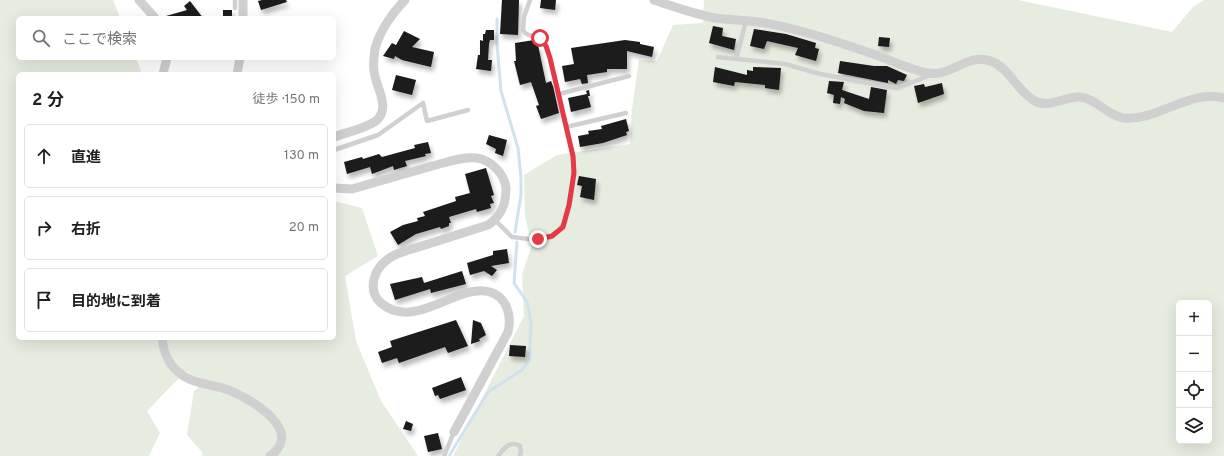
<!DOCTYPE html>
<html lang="ja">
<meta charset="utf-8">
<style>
body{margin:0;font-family:Overpass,"Noto Sans JP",sans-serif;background:#f2f2f2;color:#202124}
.controls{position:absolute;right:12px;bottom:12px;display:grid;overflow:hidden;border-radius:6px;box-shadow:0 4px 16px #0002}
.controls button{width:36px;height:36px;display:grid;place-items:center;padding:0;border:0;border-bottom:1px solid #e0e0e0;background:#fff;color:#202124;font:20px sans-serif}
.stop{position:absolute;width:12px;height:12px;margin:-9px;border:3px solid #e63946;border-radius:50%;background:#fff}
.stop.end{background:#e63946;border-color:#fff;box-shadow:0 1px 4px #0008}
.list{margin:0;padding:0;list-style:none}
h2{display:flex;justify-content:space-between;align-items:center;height:52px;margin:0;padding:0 16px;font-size:17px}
h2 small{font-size:13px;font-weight:400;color:#757577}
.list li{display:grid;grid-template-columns:26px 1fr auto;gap:12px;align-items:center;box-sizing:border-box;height:64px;margin:0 8px 8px;padding:0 8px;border:1px solid #e0e0e0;border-radius:6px}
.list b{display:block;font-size:15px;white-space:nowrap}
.list em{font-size:13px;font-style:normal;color:#757577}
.icon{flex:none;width:22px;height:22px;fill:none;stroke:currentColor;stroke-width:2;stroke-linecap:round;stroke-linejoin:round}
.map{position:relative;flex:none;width:1224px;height:456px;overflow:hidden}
.search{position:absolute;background:#fff;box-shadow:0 4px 16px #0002;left:16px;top:16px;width:320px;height:44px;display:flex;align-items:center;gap:10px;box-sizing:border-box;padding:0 14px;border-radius:6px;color:#757577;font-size:15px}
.panel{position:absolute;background:#fff;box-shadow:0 4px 16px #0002;left:16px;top:72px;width:320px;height:268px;border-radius:6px}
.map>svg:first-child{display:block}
</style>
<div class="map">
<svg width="1224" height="456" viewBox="0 0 1224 456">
<defs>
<filter id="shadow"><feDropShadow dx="2.5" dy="4.5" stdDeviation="2" flood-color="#0004"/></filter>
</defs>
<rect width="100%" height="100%" fill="#fff"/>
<g fill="#e6ecdf" fill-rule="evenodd">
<path d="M0 0H113L120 18H18V58H136L142 74H18V338H334V201L362 208 378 256 345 276 356 341 381 401 418 456H202L203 453 187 435 194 391 204 383 187 372 175 382 147 411 160 433 149 456H0Z"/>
<path d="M704 0H1018L1172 32 1193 7 1204 0H1224V456H453L524 316 522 275 532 245 525 217 524 175 557 155 630 144 632 109 639 60 657 61 673 25 703 23ZM1179 303H1209V441H1179Z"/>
</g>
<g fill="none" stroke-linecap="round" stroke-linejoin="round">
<g stroke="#cfe2ee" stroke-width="3">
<path d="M497 19V44L501 91 518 148 521 178V195L515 232"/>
<path d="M449 456 488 392 522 370 529 360 531 325 529 311 527 302 514 283 517 242"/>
</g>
</g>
<g fill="#1a1a1a" filter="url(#shadow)">
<path d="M262 0H286L287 2 261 10 258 1Z"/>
<path d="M502 0H519L518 35 500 34Z"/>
<path d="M541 0H556L555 10 540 8Z"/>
<path d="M190 1 203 18H167L166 16 187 10 184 6Z"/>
<rect x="223" y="10" width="9" height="8"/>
<path d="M713 26 723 28 722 36 736 39 734 50 709 43Z"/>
<path d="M754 29 786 34 816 43 815 48 819 49 816 61 795 55 798 48 767 41 764 49 750 46Z"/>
<path d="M486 30H494V40H490L489 44 488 60H492L491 71 476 69 478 55H480V40L483 41V34H485Z"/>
<path d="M404 31 420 39 412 47 434 52 431 67 402 60 395 56 394 59 383 56 392 43 396 45Z"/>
<path d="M879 37 890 38 889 47 878 46Z"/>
<path d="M534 40 535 45H538L546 83 551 81 553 86 559 113 541 119 536 106 539 105 531 82 520 85 514 61H516L515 43Z"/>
<path d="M625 40 640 42V44L654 47 652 57 627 51V69H607V72L587 75 588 83 582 84 580 79 565 82 562 66 574 64 571 48Z"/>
<path d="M840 61 874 66H887L907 75 904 81 898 80 896 84 888 80V83L838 73Z"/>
<path d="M715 67 747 75V70L753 71V67L781 68 779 90 765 88V85L735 82 734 86 713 82Z"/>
<path d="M396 75 416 80 412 95 392 90Z"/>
<path d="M829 81 844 82 842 90 869 99 871 87 887 90 884 113 864 111 844 103 845 99 841 97 840 104 833 103 834 95 827 93Z"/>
<path d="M942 83 944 94 918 103 914 86 924 84 925 87Z"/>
<path d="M589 90 590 96H588L591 107 571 112 568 98 587 94 586 91Z"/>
<path d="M626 119 629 131 626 132 627 135 603 143 580 147 578 136 589 134 588 131 602 129 601 126Z"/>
<path d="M489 135 507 140 503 156 495 153 496 149 486 144Z"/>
<path d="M428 142 431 153 425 154 426 156 405 161 407 166 394 170 393 166 372 174 370 167 347 174 344 162 362 157 363 159 379 154 382 157 415 148 414 145Z"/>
<path d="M486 168 494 195 491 196 494 203 490 204 491 208 477 212 476 209 449 217 451 223H449V226L441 229 440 227 416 234 398 245 390 232 403 225 418 221 417 218 425 216 423 212 456 201 455 197 470 193 465 174Z"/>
<path d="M579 176 596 179 594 200 580 197 582 186 577 185Z"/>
<path d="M507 249 509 263 491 266 497 270 492 276 484 271 470 275 467 263 493 255V251Z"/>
<path d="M462 271 466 284 431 293 430 289 395 300 390 284 422 277 424 283Z"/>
<path d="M456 320 468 346 448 353 445 347 399 363 397 358 382 363 378 352 392 347 390 341Z"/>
<path d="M473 320 481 323 486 335 479 339 480 341 471 344Z"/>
<path d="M510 345 526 346 525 357 509 356Z"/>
<path d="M461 377 466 390 440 399 438 395 435 396 432 388Z"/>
<path d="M406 421 413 424 411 431 403 429Z"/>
<path d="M438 433 442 449 428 452 424 436Z"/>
</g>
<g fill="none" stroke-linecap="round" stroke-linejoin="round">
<g stroke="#d0d0d0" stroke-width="4.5">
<path d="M235 8V0"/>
<path d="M718 57 785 64 820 74 897 88 926 77 929 74"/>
<path d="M736 59 746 21"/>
<path d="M559 94 629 76"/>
<path d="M566 127 626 113"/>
<path d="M334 150 378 135 423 103 427 121 468 110"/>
<path d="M495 220 512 237C523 238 542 242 552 237 571 227 575 175 573 156L550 58C548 51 546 41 540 38 533 35 527 37 523 30L524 17 530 0"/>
<path d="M444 456 454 432"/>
<path d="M498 456C504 448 510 440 520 446L521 451 520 456"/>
</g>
<g stroke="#d0d0d0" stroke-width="9">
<path d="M139 0 155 18"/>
<path d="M654 0C674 7 695 14 715 18 730 20 744 20 758 22 771 23 784 27 797 30 824 37 850 46 876 55 893 61 911 70 928 73 950 77 966 55 987 60 1009 65 1016 91 1035 101 1049 109 1065 96 1080 97 1096 98 1106 115 1123 118 1156 122 1192 88 1224 98"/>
<path d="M243 18V0"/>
<path d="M163 74 167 58"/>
<path d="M237 74 240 58"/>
<path d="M334 137C347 132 366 129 377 120 391 107 375 85 374 71 373 64 374 56 375 49 379 32 393 12 405 0"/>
<path d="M334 188 352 189C379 181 405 174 432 166 446 163 462 156 477 158 491 160 505 174 506 189 506 205 501 216 488 225 466 232 444 239 422 246 410 250 397 252 388 259 381 264 376 271 374 279 372 288 374 297 381 303 415 332 458 282 490 292 507 297 512 316 508 332L454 432"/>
<path d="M162 338C163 350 168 363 177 371 193 386 213 383 231 391 252 400 305 431 270 456"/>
</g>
</g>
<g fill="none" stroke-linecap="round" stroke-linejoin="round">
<path stroke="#e63946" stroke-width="5" d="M538 239 552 236 563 227 569 205 574 173 573 156 550 58 546 46 540 38"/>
</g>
</svg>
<div class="controls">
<button>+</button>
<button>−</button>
<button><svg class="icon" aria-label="locate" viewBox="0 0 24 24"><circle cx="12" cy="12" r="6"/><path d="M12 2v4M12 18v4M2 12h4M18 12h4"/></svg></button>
<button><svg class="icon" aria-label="layers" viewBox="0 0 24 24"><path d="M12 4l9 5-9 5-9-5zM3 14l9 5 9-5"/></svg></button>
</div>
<div class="stop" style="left:540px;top:38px"></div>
<div class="stop end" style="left:538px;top:239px"></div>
<div class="search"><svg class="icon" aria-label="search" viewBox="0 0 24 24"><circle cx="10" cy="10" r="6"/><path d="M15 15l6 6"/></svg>ここで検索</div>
<section class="panel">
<h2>2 分<small>徒歩 · 150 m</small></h2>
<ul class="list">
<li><svg class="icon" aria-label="ahead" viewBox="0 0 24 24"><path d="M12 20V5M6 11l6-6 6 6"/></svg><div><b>直進</b></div><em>130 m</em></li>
<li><svg class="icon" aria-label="right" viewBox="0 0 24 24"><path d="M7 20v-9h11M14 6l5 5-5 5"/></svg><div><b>右折</b></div><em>20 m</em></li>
<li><svg class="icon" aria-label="arrive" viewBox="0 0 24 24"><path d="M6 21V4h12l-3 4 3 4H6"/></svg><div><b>目的地に到着</b></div></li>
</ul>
</section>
</div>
